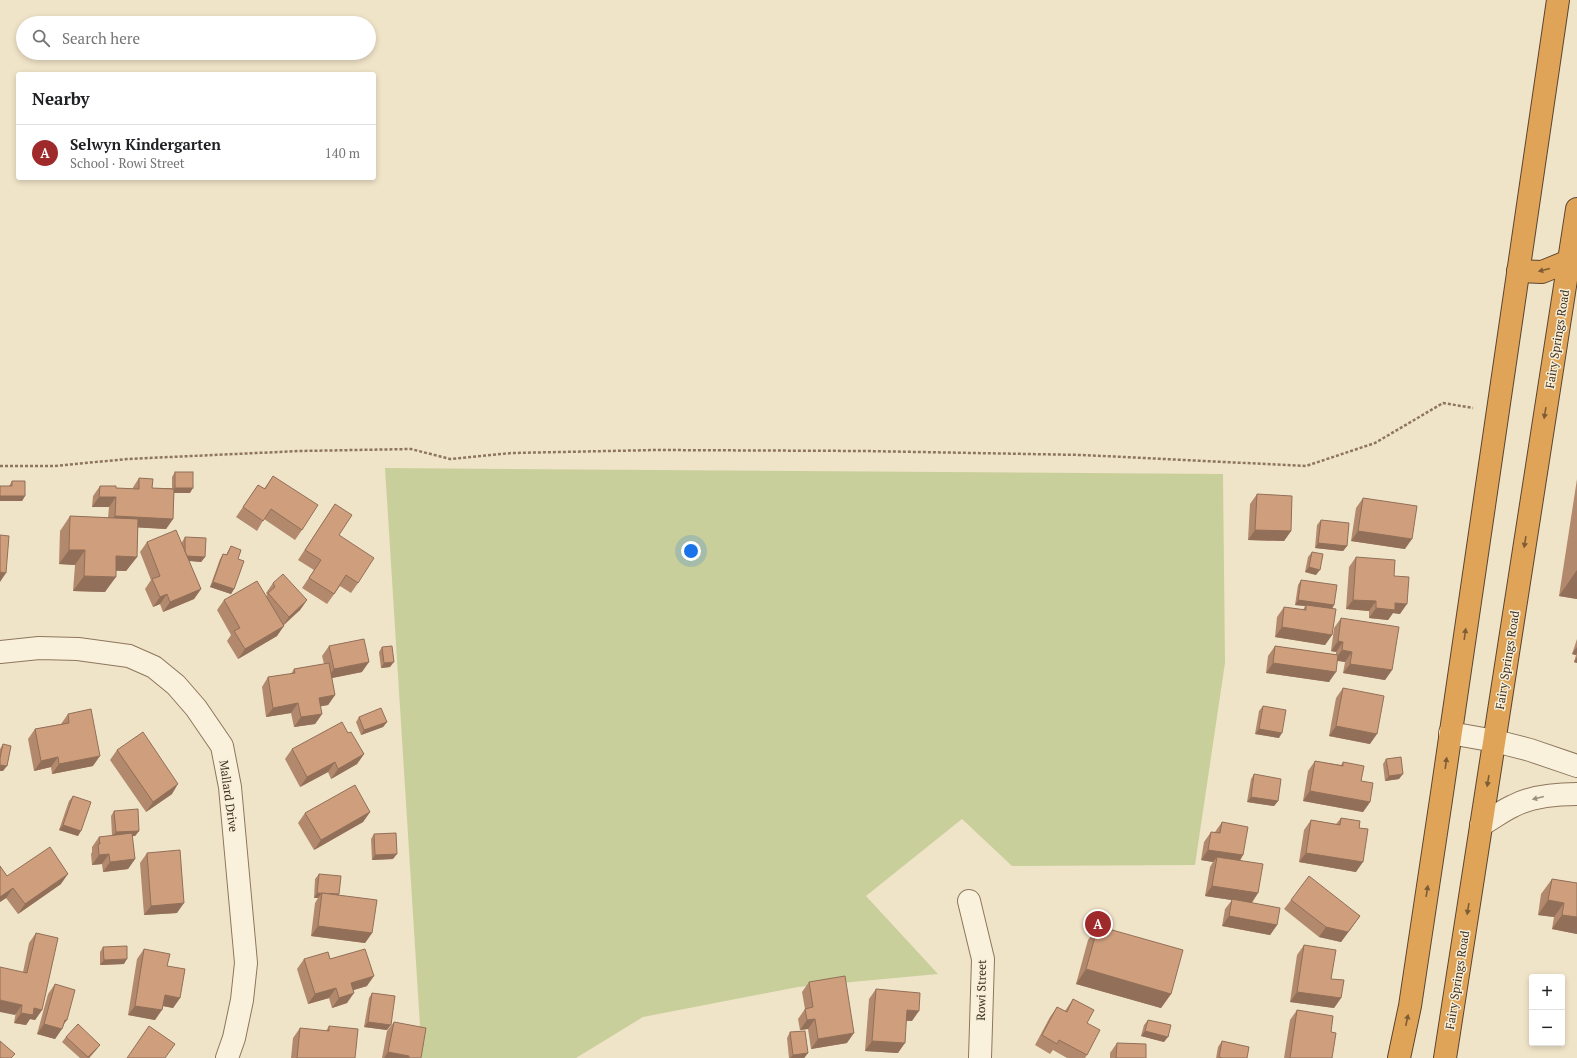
<!DOCTYPE html>
<meta charset="utf-8">
<style>
body{margin:0;font-family:"PT Serif",serif;background:#f2f2f2;color:#202124}
.controls{position:absolute;right:12px;bottom:12px;display:grid;overflow:hidden;border-radius:4px;box-shadow:0 2px 6px #0003}
.controls button{width:36px;height:36px;display:grid;place-items:center;padding:0;border:0;border-bottom:1px solid #e0e0e0;background:#fff;color:#202124;font:20px sans-serif}
.you{position:absolute;left:691px;top:551px;width:14px;height:14px;margin:-10px;border:3px solid #fff;border-radius:50%;background:#1a73e8;box-shadow:0 0 0 6px #1a73e833}
.badge{display:grid;place-items:center;width:26px;height:26px;border-radius:50%;background:#9e2a2b;color:#fff;font-size:13px;font-weight:700}
.pin{position:absolute;translate:-50% -50%;border:2px solid #fff;box-shadow:0 1px 4px #0006}
.list{margin:0;padding:0;list-style:none}
h2{display:flex;justify-content:space-between;align-items:center;height:52px;margin:0;padding:0 16px;font-size:17px}
h2 small{font-size:13px;font-weight:400;color:#757577}
.list li{display:grid;grid-template-columns:26px 1fr auto;gap:12px;align-items:center;box-sizing:border-box;height:56px;padding:0 16px;border-top:1px solid #e0e0e0}
.list b{display:block;font-size:15px;white-space:nowrap}
.list p{margin:0;font-size:13px;white-space:nowrap;color:#757577}
.list em{font-size:13px;font-style:normal;color:#757577}
.icon{flex:none;width:22px;height:22px;fill:none;stroke:currentColor;stroke-width:2;stroke-linecap:round;stroke-linejoin:round}
.map{position:relative;flex:none;width:1577px;height:1058px;overflow:hidden}
.search{position:absolute;background:#fff;box-shadow:0 2px 6px #0003;left:16px;top:16px;width:360px;height:44px;display:flex;align-items:center;gap:10px;box-sizing:border-box;padding:0 14px;border-radius:22px;color:#757577;font-size:15px}
.panel{position:absolute;background:#fff;box-shadow:0 2px 6px #0003;left:16px;top:72px;width:360px;height:108px;border-radius:4px}
.map>svg:first-child{display:block}
</style>
<div class="map">
<svg width="1577" height="1058" viewBox="0 0 1577 1058">
<rect width="100%" height="100%" fill="#f0e4c8"/>
<path fill="#c9cf9b" d="M385 468 1223 474 1225 663 1195 865 1012 866 962 819 866 896 938 974 798 987 643 1017 576 1058H422Z"/>
<g fill="none" stroke-linecap="round" stroke-linejoin="round">
<defs>
<g id="minor">
<path d="M0 652 39 648 78 649 129 656 154 667 176 685 196 708 222 746 230 787 246 963 242 1000 234 1038 227 1058"/>
<path d="M1450 733 1495 741 1530 750 1577 766"/>
<path d="M1481 825C1492 819 1502 811 1513 806 1532 796 1556 794 1577 794"/>
<path d="M969 901 983 959 980 1058"/>
</g>
<g id="highway">
<path d="M1518 271 1542 272 1569 261"/>
<path d="M1399 1058 1410 1006 1442 793 1558 0"/>
<path d="M1445 1058 1577 209"/>
</g>
</defs>
<use href="#minor" stroke="#8d765c" stroke-width="24"/>
<use href="#highway" stroke="#5b4430" stroke-width="24"/>
<path stroke="#8d765c" stroke-width="2.5" stroke-dasharray="3 2" stroke-linecap="butt" d="M0 466H55L127 459 300 451 411 449 450 459 512 453 656 450 865 451 1083 455 1306 466 1375 443 1443 403 1473 408"/>
<use href="#minor" stroke="#faf1dc" stroke-width="22"/>
<use href="#highway" stroke="#e0a458" stroke-width="22"/>
</g>
<g fill="#b2896c">
<path d="M175 472 190 493H174L173 519 166 529 138 527 137 557 126 571H116L105 592 73 591 75 565 59 564 60 531 70 516 108 518 109 507H92L93 496 100 486 116 488 132 489 139 478 152 488H172V477Z"/>
<path d="M273 476 302 530 295 540 264 519 257 531 236 517 258 485 264 489Z"/>
<path d="M1577 479V599L1559 596Z"/>
<path d="M12 481 25 496 22 501H0V486H9Z"/>
<path d="M1257 494 1291 531 1284 541 1248 540 1250 504Z"/>
<path d="M1363 498 1405 549 1351 541 1356 508Z"/>
<path d="M335 504 339 535 358 583 351 593 340 586 327 604 302 588 314 570 298 560Z"/>
<path d="M1321 520 1347 546 1343 551 1315 548 1317 525Z"/>
<path d="M185 537 205 557 201 562 189 561 201 589 194 599 163 612 160 604 153 607 145 589 151 580 140 552 147 542 182 544V542Z"/>
<path d="M231 546 238 559 234 589 231 594 210 587 220 559 223 554 226 555 228 551Z"/>
<path d="M1312 552 1316 575 1305 572 1308 557Z"/>
<path d="M1356 557 1394 576 1400 614 1393 613 1388 620 1369 618V611L1346 609 1349 567Z"/>
<path d="M1301 580 1334 605 1332 609V635L1325 645 1275 637 1277 617 1284 607 1303 610 1305 606 1295 605 1298 585Z"/>
<path d="M273 583 307 600 300 610 283 626 277 636 238 659 227 641 231 635 217 610 224 600 266 596 267 595 266 593Z"/>
<path d="M1341 618 1392 670 1385 680 1343 673 1345 662 1337 661 1329 682 1266 673 1268 656 1275 646 1336 655V652L1331 651 1334 628Z"/>
<path d="M1577 639V663L1574 662 1576 655 1572 654Z"/>
<path d="M329 646 362 672 332 678 335 695 328 705 320 706 322 714 315 724 294 727 291 713 266 717 262 687 268 677 291 674 294 669 324 664 322 656Z"/>
<path d="M382 647 390 667 381 668 379 652Z"/>
<path d="M1343 688 1370 744 1329 736 1336 698Z"/>
<path d="M1263 706 1279 738 1255 734 1259 711Z"/>
<path d="M68 714 93 766 52 774 51 767 34 771 28 739 35 729 61 724Z"/>
<path d="M359 717 387 722 383 727 361 735 356 722Z"/>
<path d="M348 733 364 754 357 764 331 779 328 772 300 787 285 759 292 749Z"/>
<path d="M3 744V771H0V749Z"/>
<path d="M117 750 172 794 146 812 110 760Z"/>
<path d="M1386 759 1399 779 1385 781 1383 764Z"/>
<path d="M1315 761 1341 765 1343 762 1361 781 1370 802 1363 812 1303 801 1308 771Z"/>
<path d="M1254 774 1278 801 1274 806 1247 802 1251 779Z"/>
<path d="M73 796 78 836 59 830 69 801Z"/>
<path d="M114 811 139 831 135 836H132L135 859 128 869 103 872 102 864 92 865 91 854 92 852V847L99 837 112 836 111 816Z"/>
<path d="M370 812 363 822 314 850 298 823 305 813Z"/>
<path d="M1341 818 1359 828 1356 872 1299 862 1304 830 1311 820 1336 824Z"/>
<path d="M1222 822 1243 855 1240 861 1258 893 1252 903 1277 925 1270 935 1222 926 1225 909 1232 900 1205 896 1210 867 1213 862 1201 860 1204 842 1211 832H1215Z"/>
<path d="M374 834 393 859 372 860 371 839Z"/>
<path d="M147 853 177 913 144 915 140 863Z"/>
<path d="M0 866 7 876 61 884 18 914 6 898 0 902Z"/>
<path d="M319 874 339 894V895L372 933 365 943 311 936 315 903 318 898H314L315 879Z"/>
<path d="M1552 879 1577 883V934L1552 929 1554 917 1538 915 1541 894Z"/>
<path d="M1291 900 1353 926 1341 942 1319 937 1284 909Z"/>
<path d="M1098 926 1171 994 1161 1008 1076 984 1088 940Z"/>
<path d="M36 933 42 1010 35 1020 30 1019 26 1025 14 1023 23 972 29 943Z"/>
<path d="M1304 945 1331 979 1341 998 1334 1008 1290 1002 1297 955Z"/>
<path d="M103 947 124 964 100 965V952Z"/>
<path d="M144 949 167 966 180 998 173 1008 163 1006 155 1020 128 1015 137 959Z"/>
<path d="M304 959H330L367 986 353 990 347 1003 332 1008 329 998 308 1004 297 969Z"/>
<path d="M809 982 847 1043 811 1049 808 1029 800 1030 798 1019 805 1009 802 992Z"/>
<path d="M55 984 64 1025 55 1039 37 1034 48 994Z"/>
<path d="M876 989 912 1021H906L898 1053 865 1051 869 999Z"/>
<path d="M372 993 387 1030 364 1027 369 998Z"/>
<path d="M1073 999 1087 1023V1055L1085 1058H1067L1053 1050 1050 1054 1035 1045 1050 1017 1057 1007 1065 1011Z"/>
<path d="M1297 1010 1331 1032 1332 1058H1284L1290 1020Z"/>
<path d="M1148 1020 1164 1042 1141 1036 1144 1025Z"/>
<path d="M394 1022 421 1058H382L387 1031Z"/>
<path d="M329 1026 355 1058H291L293 1038 300 1028 326 1031Z"/>
<path d="M790 1032 808 1053 804 1058H789L787 1038Z"/>
<path d="M66 1037 100 1045 96 1050 89 1058H80L62 1042Z"/>
<path d="M1222 1041 1247 1058H1216L1218 1047Z"/>
<path d="M1117 1043 1146 1058H1110V1053Z"/>
</g>
<g fill="#916f58">
<path d="M175 488H193L190 493H172Z"/>
<path d="M0 496H25L22 501H0Z"/>
<path d="M99 497H116L109 507H92Z"/>
<path d="M115 516 173 519 166 529 108 526Z"/>
<path d="M1255 530 1291 531 1284 541 1248 540Z"/>
<path d="M1358 531 1412 539 1405 549 1351 541Z"/>
<path d="M1318 543 1347 546 1343 551 1315 548Z"/>
<path d="M69 550H85L75 565 59 564Z"/>
<path d="M185 555 205 557 201 562 181 560Z"/>
<path d="M116 556 137 557 126 571 106 570Z"/>
<path d="M1309 567 1320 570 1316 575 1305 572Z"/>
<path d="M1577 570V599L1559 596Z"/>
<path d="M0 572 6 573 0 582Z"/>
<path d="M84 576 116 577 105 592 73 591Z"/>
<path d="M213 582 234 589 231 594 210 587Z"/>
<path d="M201 589 194 599 163 612 170 602Z"/>
<path d="M167 594 160 604 153 607 160 597Z"/>
<path d="M307 600 300 610 282 626 289 617Z"/>
<path d="M1298 600 1334 605 1331 610 1306 605 1305 606 1295 605Z"/>
<path d="M1353 600 1376 601 1369 611 1346 609Z"/>
<path d="M1395 603 1407 604 1400 614 1393 613 1388 620 1369 618 1376 608Z"/>
<path d="M284 626 277 636 238 659 245 649Z"/>
<path d="M1282 627 1332 635 1325 645 1275 637Z"/>
<path d="M1338 641 1343 642 1336 652 1331 651Z"/>
<path d="M1577 647V653L1576 655 1572 654Z"/>
<path d="M1342 650 1352 652 1345 662 1335 660Z"/>
<path d="M1577 657V663L1574 662Z"/>
<path d="M369 662 362 672 327 679 334 669Z"/>
<path d="M394 662 390 667 381 668 384 663Z"/>
<path d="M1273 663 1336 672 1329 682 1266 673Z"/>
<path d="M1350 664 1392 670 1385 680 1343 673Z"/>
<path d="M335 695 328 705 312 708 319 698Z"/>
<path d="M298 703 291 713 266 717 273 708Z"/>
<path d="M322 714 315 724 294 727 301 717Z"/>
<path d="M387 722 383 727 361 735 364 730Z"/>
<path d="M1336 726 1377 734 1370 744 1329 736Z"/>
<path d="M1259 729 1282 733 1279 738 1255 734Z"/>
<path d="M364 754 357 764 331 779 338 769Z"/>
<path d="M100 756 93 766 52 774 59 764Z"/>
<path d="M58 757 51 767 34 771 41 761Z"/>
<path d="M335 762 328 772 300 787 307 777Z"/>
<path d="M0 765 7 766 3 771H0Z"/>
<path d="M1403 774 1399 779 1385 781 1389 776Z"/>
<path d="M178 784 172 794 146 812 153 802Z"/>
<path d="M1310 791 1370 802 1363 812 1303 801Z"/>
<path d="M1251 797 1278 801 1274 806 1247 802Z"/>
<path d="M370 812 363 822 314 850 321 840Z"/>
<path d="M63 825 81 831 78 836 59 830Z"/>
<path d="M139 831 135 836 112 837 116 832Z"/>
<path d="M1208 850 1243 855 1236 865 1217 857 1213 862 1201 860Z"/>
<path d="M1306 853 1363 862 1356 872 1299 862Z"/>
<path d="M109 854 102 864 92 865 99 855Z"/>
<path d="M397 854 393 859 372 860 375 855Z"/>
<path d="M135 859 128 869 103 872 110 862Z"/>
<path d="M68 874 61 884 18 914 25 904Z"/>
<path d="M1212 886 1258 893 1251 903 1205 896Z"/>
<path d="M13 888 6 898 0 902V897Z"/>
<path d="M317 893 339 894 336 900 322 893 318 898H314Z"/>
<path d="M1548 900 1564 903 1554 917 1538 915Z"/>
<path d="M184 903 177 913 144 915 151 906Z"/>
<path d="M1562 915 1577 917V934L1552 929Z"/>
<path d="M1229 916 1277 925 1270 935 1222 926Z"/>
<path d="M1360 916 1341 942 1319 937 1326 927Z"/>
<path d="M318 926 372 933 365 943 311 936Z"/>
<path d="M127 959 124 964 100 965 104 960Z"/>
<path d="M1086 969 1171 994 1161 1008 1076 984Z"/>
<path d="M374 976 367 986 344 993 351 983Z"/>
<path d="M336 988 329 998 308 1004 315 994Z"/>
<path d="M1297 992 1341 998 1334 1008 1290 1002Z"/>
<path d="M354 993 347 1003 332 1008 339 998Z"/>
<path d="M165 995 180 998 173 1008 158 1005Z"/>
<path d="M0 1000 22 1005 15 1015 0 1012Z"/>
<path d="M135 1006 162 1010 155 1020 128 1015Z"/>
<path d="M34 1008 42 1010 35 1020 30 1019 26 1025 14 1023 21 1013Z"/>
<path d="M907 1010 919 1011 912 1021 900 1020Z"/>
<path d="M815 1019 808 1029 800 1030 807 1020Z"/>
<path d="M65 1020H67L61 1028 62 1029 55 1039 37 1034 44 1024Z"/>
<path d="M368 1022 391 1025 387 1030 364 1027Z"/>
<path d="M1145 1031 1168 1037 1164 1042 1141 1036Z"/>
<path d="M854 1033 847 1043 811 1049 818 1039Z"/>
<path d="M872 1041 905 1043 898 1053 865 1051Z"/>
<path d="M100 1045 96 1050 89 1058H88Z"/>
<path d="M388 1052 409 1056 408 1058H384Z"/>
<path d="M808 1053 804 1058H790L793 1055Z"/>
</g>
<g fill="#cf9f7d" stroke="#916f58">
<rect x="175" y="472" width="18" height="16"/>
<path d="M273 476 318 505 302 530 271 509 263 521 243 507 258 485 265 489Z"/>
<path d="M139 478 153 479 152 488 174 489 173 519 115 516 116 497H99L100 486H116V488L139 489Z"/>
<path d="M12 481H25V496H0V486H12Z"/>
<path d="M1257 494 1292 496 1291 531 1255 530Z"/>
<path d="M1363 498 1417 506 1412 539 1358 531Z"/>
<path d="M335 504 352 515 339 535 374 558 358 583 346 575 334 594 309 578 321 560 305 550Z"/>
<path d="M70 516 138 519 137 557 116 556V577L84 576 85 550H69Z"/>
<path d="M1321 520 1349 523 1347 546 1318 543Z"/>
<path d="M176 530 201 589 170 602 167 594 160 597 152 579 160 576 147 542Z"/>
<path d="M0 535 9 536 6 573 0 572Z"/>
<path d="M185 537 206 538 205 557 187 556 185 551Z"/>
<path d="M231 546 241 550 238 559 244 561 234 589 213 582 223 554 227 555Z"/>
<path d="M1312 552 1323 554 1320 570 1309 567Z"/>
<path d="M1356 557 1395 560 1394 576 1409 577 1407 604 1395 603V610L1376 608V601L1353 600Z"/>
<path d="M283 574 307 600 289 617 268 593 275 587 273 583Z"/>
<path d="M1301 580 1337 585 1334 605 1298 600Z"/>
<path d="M257 581 284 626 245 649 234 631 240 628 224 600Z"/>
<path d="M1306 605 1336 609 1332 635 1282 627 1284 607 1306 610Z"/>
<path d="M1341 618 1399 627 1392 670 1350 664 1352 652 1342 650 1343 642 1338 641Z"/>
<path d="M364 639 369 662 334 669 329 646Z"/>
<path d="M392 646 394 662 384 663 382 647Z"/>
<path d="M1275 646 1338 655 1336 672 1273 663Z"/>
<path d="M329 663 335 695 319 698 322 714 301 717 298 703 273 708 268 677 295 673 294 669Z"/>
<path d="M1343 688 1384 696 1377 734 1336 726Z"/>
<path d="M1263 706 1286 710 1282 733 1259 729Z"/>
<path d="M381 708 387 722 364 730 359 717Z"/>
<path d="M91 709 100 756 59 764 58 757 41 761 35 729 69 723 68 714Z"/>
<path d="M342 722 348 733 351 732 364 754 338 769 335 762 307 777 292 749Z"/>
<path d="M143 732 178 784 153 802 117 750Z"/>
<path d="M3 744 11 746 7 766 0 765V758Z"/>
<path d="M1401 757 1403 774 1389 776 1386 759Z"/>
<path d="M1315 761 1343 766V762L1364 766 1361 781 1373 783 1370 802 1310 791Z"/>
<path d="M1254 774 1281 779 1278 801 1251 797Z"/>
<path d="M355 785 370 812 321 840 305 813Z"/>
<path d="M73 796 91 802 81 831 63 825Z"/>
<path d="M138 809 139 831 116 832 114 811Z"/>
<path d="M1341 818 1360 821 1359 828 1368 829 1363 862 1306 853 1311 820 1340 825Z"/>
<path d="M1222 822 1248 827 1243 855 1208 850 1211 832 1220 833Z"/>
<path d="M132 833 135 859 110 862 109 854 99 855 98 844H100L99 837Z"/>
<path d="M396 833 397 854 375 855 374 834Z"/>
<path d="M50 847 68 874 25 904 13 888 0 897V866L7 876Z"/>
<path d="M180 850 184 903 151 906 147 853Z"/>
<path d="M1217 857 1263 864 1258 893 1212 886Z"/>
<path d="M319 874 341 876 339 894 317 893Z"/>
<path d="M1309 876 1360 916 1348 932 1326 927 1291 900Z"/>
<path d="M1552 879 1577 883V917L1562 915 1564 903 1548 900Z"/>
<path d="M322 893 377 900 372 933 318 926Z"/>
<path d="M1232 899 1280 908 1277 925 1229 916Z"/>
<path d="M1098 926 1183 950 1171 994 1086 969Z"/>
<path d="M36 933 58 938 42 1010 34 1008 33 1015 21 1013 22 1005 0 1000V967L27 973Z"/>
<path d="M1304 945 1336 950 1331 979 1344 980 1341 998 1297 992Z"/>
<path d="M127 946V959L104 960 103 947Z"/>
<path d="M144 949 170 954 167 966 185 969 180 998 165 995 162 1010 135 1006Z"/>
<path d="M365 949 374 976 351 983 354 993 339 998 336 988 315 994 304 959 328 952 330 959Z"/>
<path d="M845 976 854 1033 818 1039 815 1019 807 1020 805 1009 813 1007 809 982Z"/>
<path d="M55 984 75 990 67 1020H65L62 1029 44 1024Z"/>
<path d="M876 989 920 993 919 1011 907 1010 905 1043 872 1041Z"/>
<path d="M372 993 395 996 391 1025 368 1022Z"/>
<path d="M1073 999 1094 1010 1087 1023 1100 1030 1087 1055 1059 1040 1057 1044 1042 1035 1057 1007 1067 1012Z"/>
<path d="M1297 1010 1333 1016 1331 1032 1336 1033 1332 1058H1290Z"/>
<path d="M1148 1020 1171 1025 1168 1037 1145 1031Z"/>
<path d="M394 1022 426 1028 421 1058H409V1056L388 1052Z"/>
<path d="M78 1024 100 1045 88 1057 66 1037Z"/>
<path d="M149 1026 175 1044 165 1058H127Z"/>
<path d="M329 1026 358 1029 355 1058H297L300 1028 329 1031Z"/>
<path d="M805 1031 808 1053 793 1055 790 1032Z"/>
<path d="M0 1041 15 1054 11 1058H0Z"/>
<path d="M1222 1041 1249 1047 1247 1058H1222L1219 1057Z"/>
<path d="M1117 1043 1146 1044V1058H1116Z"/>
</g>
<defs><path id="oneway-solid" d="M-6-.8H1V-3.2L6.5 0L1 3.2V.8H-6Z"/></defs>
<g fill="#7e5d36">
<use href="#oneway-solid" transform="translate(1544 270) rotate(166)"/>
<use href="#oneway-solid" transform="translate(1545 413) rotate(99)"/>
<use href="#oneway-solid" transform="translate(1525 542) rotate(99)"/>
<use href="#oneway-solid" transform="translate(1465 634) rotate(-82)"/>
<use href="#oneway-solid" transform="translate(1446 763) rotate(-82)"/>
<use href="#oneway-solid" transform="translate(1488 781) rotate(99)"/>
<use href="#oneway-solid" transform="translate(1427 891) rotate(-81)"/>
<use href="#oneway-solid" transform="translate(1468 909) rotate(99)"/>
<use href="#oneway-solid" transform="translate(1407 1020) rotate(-78)"/>
</g>
<use fill="#9c907e" href="#oneway-solid" transform="translate(1538 798) rotate(166)"/>
<g text-anchor="middle" dominant-baseline="central" stroke-width="3" stroke-linejoin="round" paint-order="stroke">
<g font-size="12" fill="#3d2e20" stroke="#f7eed8">
<text transform="translate(1557 339) rotate(-81)">Fairy Springs Road</text>
<text transform="translate(1507 660) rotate(-81)">Fairy Springs Road</text>
<text transform="translate(229 796) rotate(82)">Mallard Drive</text>
<text transform="translate(1457 980) rotate(-81)">Fairy Springs Road</text>
<text transform="translate(981 990) rotate(-89)">Rowi Street</text>
</g>
</g>
</svg>
<div class="controls">
<button>+</button>
<button>−</button>
</div>
<div class="you"></div>
<div class="pin badge" style="left:1098px;top:924px">A</div>
<div class="search"><svg class="icon" aria-label="search" viewBox="0 0 24 24"><circle cx="10" cy="10" r="6"/><path d="M15 15l6 6"/></svg>Search here</div>
<section class="panel">
<h2>Nearby<small></small></h2>
<ul class="list">
<li><span class="badge">A</span><div><b>Selwyn Kindergarten</b><p>School · Rowi Street</p></div><em>140 m</em></li>
</ul>
</section>
</div>
